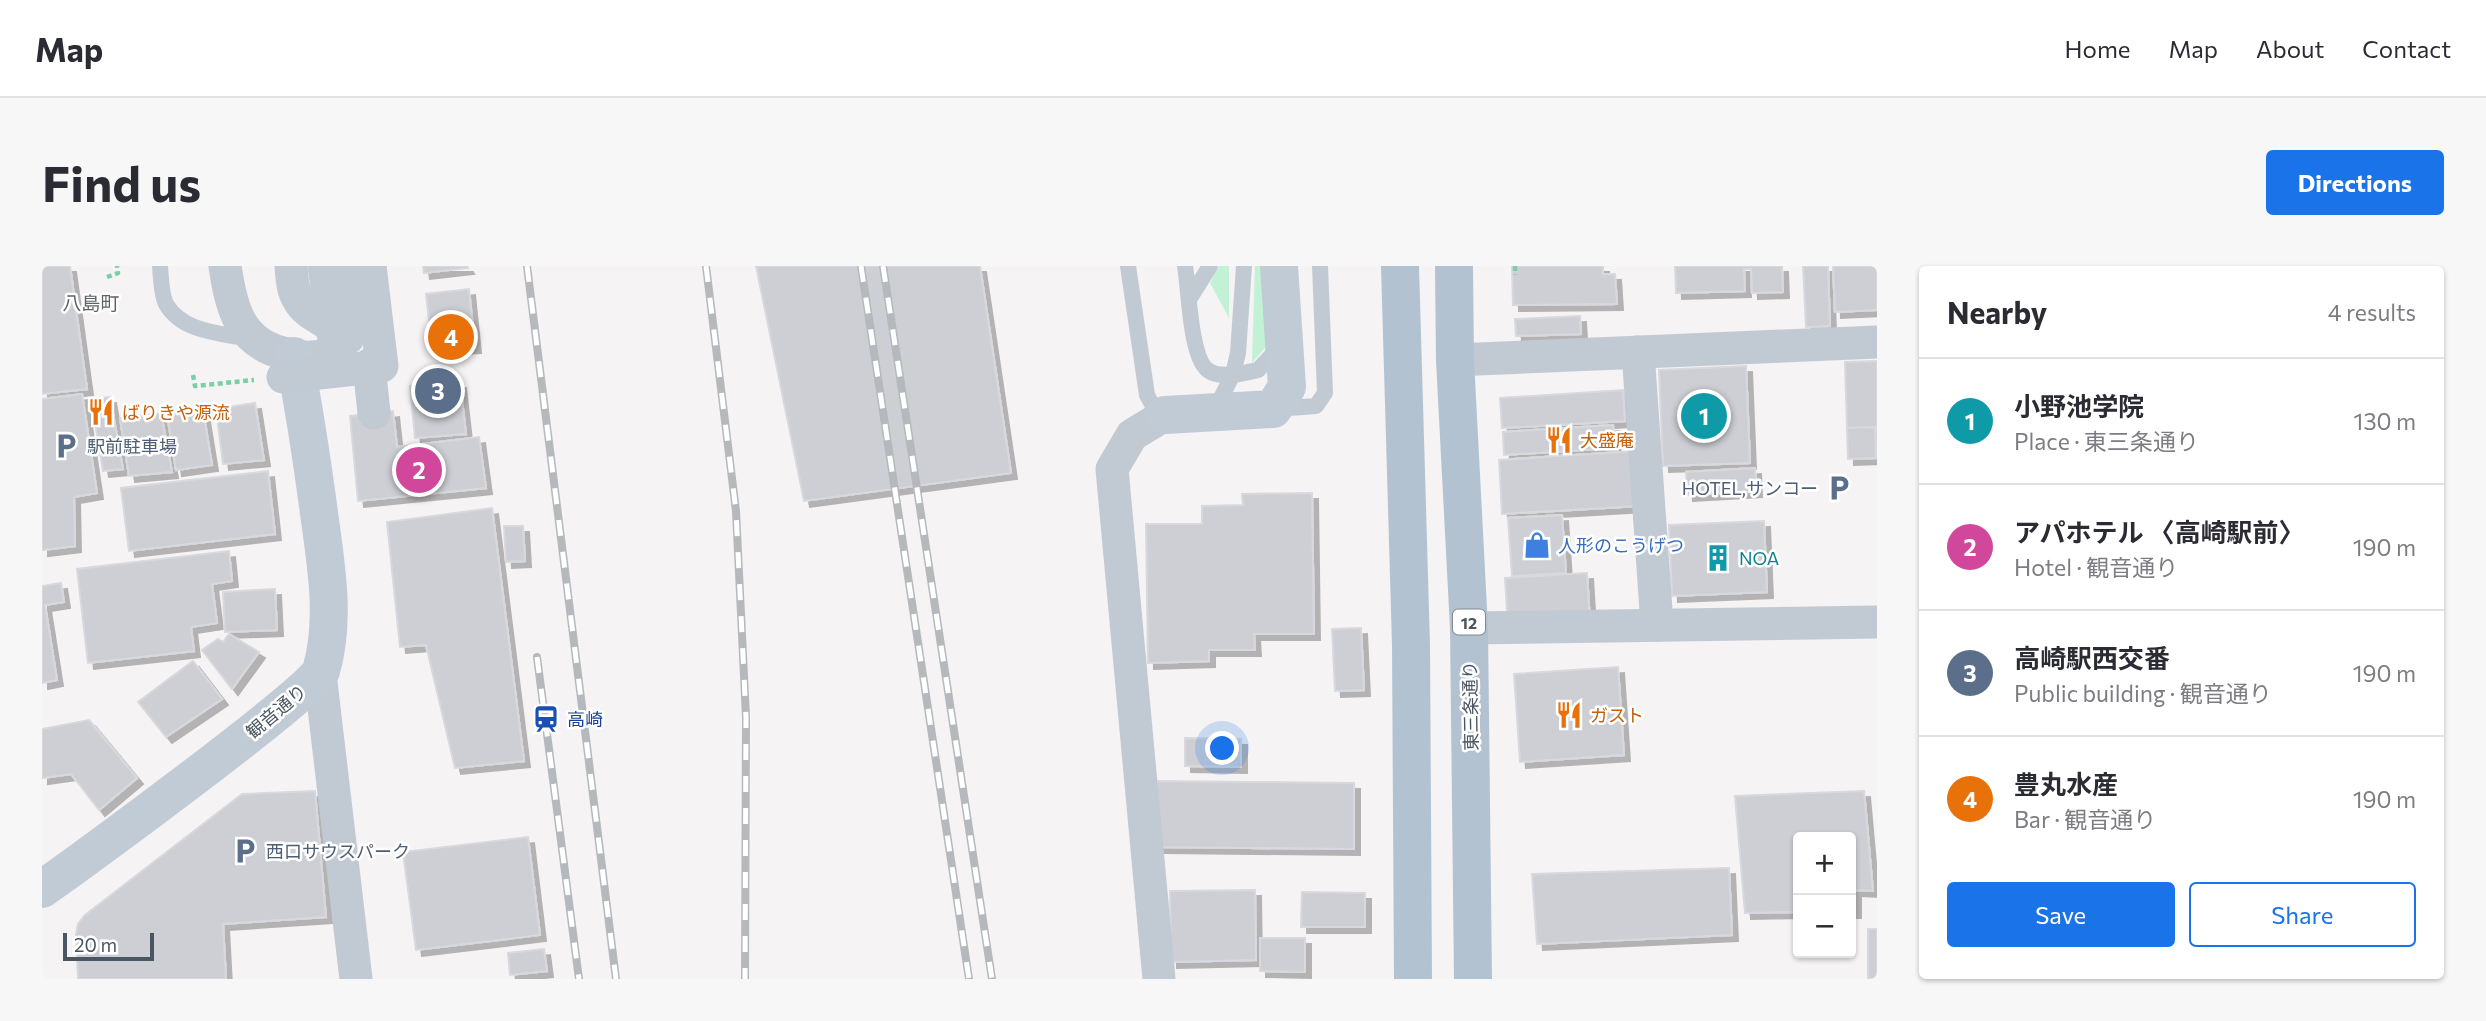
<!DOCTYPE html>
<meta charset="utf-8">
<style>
body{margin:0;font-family:Commissioner,"Noto Sans JP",sans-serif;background:#f7f7f7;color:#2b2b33}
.controls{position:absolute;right:21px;bottom:21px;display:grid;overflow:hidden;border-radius:7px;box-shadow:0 2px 5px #0004}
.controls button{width:63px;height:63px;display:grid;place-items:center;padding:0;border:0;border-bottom:2px solid #e1e1e2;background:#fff;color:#2b2b33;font:35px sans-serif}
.scale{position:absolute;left:21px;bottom:18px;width:91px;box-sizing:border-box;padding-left:7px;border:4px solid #4a5661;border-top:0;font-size:19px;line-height:24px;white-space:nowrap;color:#4a5661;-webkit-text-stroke:5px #fff;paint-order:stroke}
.you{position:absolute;left:1181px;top:483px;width:24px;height:24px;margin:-18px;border:5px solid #fff;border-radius:50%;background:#1a73e8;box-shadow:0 0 0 10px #1a73e833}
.badge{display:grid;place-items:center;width:46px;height:46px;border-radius:50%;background:#1a73e8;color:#fff;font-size:23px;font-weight:700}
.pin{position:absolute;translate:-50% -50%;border:4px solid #fff;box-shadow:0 2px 7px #0006}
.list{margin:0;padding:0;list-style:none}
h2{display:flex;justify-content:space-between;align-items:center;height:91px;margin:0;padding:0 28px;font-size:30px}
h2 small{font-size:23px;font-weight:400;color:#7c7c81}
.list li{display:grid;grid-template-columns:46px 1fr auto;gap:21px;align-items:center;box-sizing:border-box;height:126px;padding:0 28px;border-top:2px solid #e1e1e2}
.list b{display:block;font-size:26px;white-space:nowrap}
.list p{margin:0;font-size:23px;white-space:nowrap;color:#7c7c81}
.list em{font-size:23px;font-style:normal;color:#7c7c81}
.actions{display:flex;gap:14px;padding:21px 28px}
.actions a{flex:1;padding:16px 0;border:2px solid #1a73e8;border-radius:7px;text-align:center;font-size:24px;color:#1a73e8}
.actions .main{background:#1a73e8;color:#fff}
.map{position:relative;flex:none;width:1835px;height:713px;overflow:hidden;border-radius:7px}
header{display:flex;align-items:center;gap:42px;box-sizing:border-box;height:98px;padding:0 35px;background:#fff;border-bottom:2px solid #e1e1e2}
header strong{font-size:33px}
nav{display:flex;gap:38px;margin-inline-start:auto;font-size:24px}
.intro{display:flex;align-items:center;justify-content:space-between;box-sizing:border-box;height:168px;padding:0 42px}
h1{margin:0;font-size:49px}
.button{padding:18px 32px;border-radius:7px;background:#1a73e8;color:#fff;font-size:24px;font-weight:700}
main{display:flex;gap:42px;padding:0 42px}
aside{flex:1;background:#fff;border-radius:7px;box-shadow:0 2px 5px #0004}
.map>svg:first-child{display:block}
</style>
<header>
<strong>Map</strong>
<nav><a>Home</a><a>Map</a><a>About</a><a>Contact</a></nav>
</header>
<div class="intro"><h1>Find us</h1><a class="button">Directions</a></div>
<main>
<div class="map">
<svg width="1835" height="713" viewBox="0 0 1835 713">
<defs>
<filter id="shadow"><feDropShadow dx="6" dy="6" stdDeviation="0" flood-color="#0004"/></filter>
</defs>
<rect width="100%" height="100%" fill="#f5f3f3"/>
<g fill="#c3f1d5">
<path d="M1177 0H1187V52L1168 17Z"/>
<path d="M1213 0H1224L1226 78 1210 97Z"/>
</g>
<g fill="#cdcfd5" stroke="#d7d9de" stroke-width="2" filter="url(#shadow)">
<path d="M0 0H28L45 123 0 128Z"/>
<path d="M381 0H425L426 2 382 7Z"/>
<path d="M714 0H938L969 207 762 235Z"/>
<path d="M1470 0H1561V8H1573L1575 38 1471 39Z"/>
<path d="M1633 0H1740L1741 26 1710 27 1709 3H1702L1703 25 1634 27Z"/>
<path d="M1761 0H1786L1788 60 1764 61Z"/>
<path d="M1791 0H1835V44L1793 46Z"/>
<path d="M427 23 433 81 390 83 384 28Z"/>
<path d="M1538 50 1539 68 1474 70 1473 53Z"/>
<path d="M1835 95V192H1834L1833 161 1805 162 1803 96Z"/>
<path d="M1704 100 1708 197 1621 200 1617 104Z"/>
<path d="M418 116 424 168 373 172 368 120Z"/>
<path d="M1581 124 1583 155 1460 162 1458 132Z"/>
<path d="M40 128 55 227 32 231 33 280 0 284V133Z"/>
<path d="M68 131 81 203 61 205 49 133Z"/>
<path d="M213 137 222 194 181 198 174 143Z"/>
<path d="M161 144 170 199 134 204 125 148Z"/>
<path d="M351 145 355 181 437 171 444 222 316 235 308 150Z"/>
<path d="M119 147 130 206 87 210 78 152Z"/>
<path d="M1571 159 1573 182 1462 189 1461 166Z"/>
<path d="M1833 161 1834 192 1806 193 1805 162Z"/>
<path d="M1594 185 1597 240 1460 248 1457 194Z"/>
<path d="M1713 202 1714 225 1645 229 1644 206Z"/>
<path d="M226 205 233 268 87 285 79 222Z"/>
<path d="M1270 227 1272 368H1212L1213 384H1167V395L1106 397 1104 258H1160V240L1201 239 1200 228Z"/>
<path d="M450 242 482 495 413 502 384 379 358 381 345 256Z"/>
<path d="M1520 249 1524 307 1470 310 1466 252Z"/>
<path d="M1722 255 1725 326 1630 330 1627 259Z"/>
<path d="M462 260H481L483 295 464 296Z"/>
<path d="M187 285 190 315 170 318 175 357 149 361 152 385 46 397 35 303Z"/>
<path d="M1545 307 1548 356 1466 361 1463 312Z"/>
<path d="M19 317 22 336 3 339 15 414 0 417V320Z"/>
<path d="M233 323 235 364 183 366 181 326Z"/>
<path d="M1319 362 1322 424 1293 425 1290 363Z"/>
<path d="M187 368 217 386 190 423 160 384 176 373 181 376Z"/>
<path d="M151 395 180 433 124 471 96 436Z"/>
<path d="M1576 401 1582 489 1478 496 1472 408Z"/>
<path d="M47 454 95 512 57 544 29 508 0 512V463Z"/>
<path d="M1143 472 1199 473V501L1143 500Z"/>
<path d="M1115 515 1312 517V583L1115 581Z"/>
<path d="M273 525 284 651 181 658 184 713H36L34 668 36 658 43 649 200 528Z"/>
<path d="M1822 525 1831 625 1813 624V646H1809V571H1756V646L1703 647 1693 530Z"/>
<path d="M486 571 498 669 374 684 361 586Z"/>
<path d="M1687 602 1690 669 1495 678 1490 608Z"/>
<path d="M1213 624 1214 694 1129 696 1128 625Z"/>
<path d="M1260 626 1323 627V661H1259Z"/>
<rect x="1826" y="663" width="9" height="50"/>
<path d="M1218 672H1263V706L1218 705Z"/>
<path d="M502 683 505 705 468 709 466 687Z"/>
</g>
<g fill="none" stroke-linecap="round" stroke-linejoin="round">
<g stroke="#7ad0a6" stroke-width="4.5" stroke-dasharray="5 3.5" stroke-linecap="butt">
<path d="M1473 0V9"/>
<path d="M65 11 76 7 75 0"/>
<path d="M151 109 153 120 212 114"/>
</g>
<g stroke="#c1cad2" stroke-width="16">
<path d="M118 0C119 11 119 28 124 38 140 66 178 67 207 73"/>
<path d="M1086 0 1105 129 1112 142 1123 149"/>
<path d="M1143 0C1147 23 1148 94 1167 105 1179 113 1203 107 1216 104L1230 89 1233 79"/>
<path d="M1148 32 1168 0"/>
<path d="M1234 143 1274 140 1283 127 1278 0"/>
<path d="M1172 146 1191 108 1196 87 1202 0"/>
</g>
<g stroke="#c1cad2" stroke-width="33">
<path d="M183 0C189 41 197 76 241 87 259 92 272 93 289 87 301 49 270 59 256 33 250 23 250 11 249 0"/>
<path d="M282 0 291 61"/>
<path d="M292 77 306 72 314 55 308 0"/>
<path d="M1596 86 1615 359"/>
<path d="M1413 94 1835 76"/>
<path d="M327 99 332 147"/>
<path d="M1427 362 1835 356"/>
<path d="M278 408 314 713"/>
<path d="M1117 713 1070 203 1090 169 1123 149"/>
</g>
<g stroke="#c1cbd6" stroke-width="38">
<path d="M1123 149 1231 143 1245 121 1237 0"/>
<path d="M0 623C34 600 272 425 279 405 294 354 284 299 277 247 270 194 262 142 252 90"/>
</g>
<g stroke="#b3c2d1" stroke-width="38">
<path d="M1358 0 1369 379 1371 713"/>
<path d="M1412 0 1413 94 1427 362 1431 713"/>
</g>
<defs>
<g id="rail">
<path d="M485 0 574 713"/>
<path d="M664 0 694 245 704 451 703 713"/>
<path d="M819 0 927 713"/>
<path d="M841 0 950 713"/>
<path d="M495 391 537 713"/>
</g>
</defs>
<use href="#rail" stroke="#b5b8bd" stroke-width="8"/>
<use href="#rail" stroke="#fff" stroke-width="5" stroke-dasharray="16" stroke-linecap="butt"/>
<path stroke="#c1cad2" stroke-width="33" d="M241 111 340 100 328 0"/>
</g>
<defs>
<symbol id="restaurant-bare" viewBox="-9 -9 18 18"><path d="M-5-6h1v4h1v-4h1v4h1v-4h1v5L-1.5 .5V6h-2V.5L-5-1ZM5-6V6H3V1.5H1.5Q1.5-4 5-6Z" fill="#e8710a" stroke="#fff" stroke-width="2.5" paint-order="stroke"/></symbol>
<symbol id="parking-bare" viewBox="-9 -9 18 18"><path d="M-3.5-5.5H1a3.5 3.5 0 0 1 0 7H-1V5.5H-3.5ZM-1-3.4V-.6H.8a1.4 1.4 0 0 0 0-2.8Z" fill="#5c6f8a" stroke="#fff" stroke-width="2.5" paint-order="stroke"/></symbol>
<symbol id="shop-bare" viewBox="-9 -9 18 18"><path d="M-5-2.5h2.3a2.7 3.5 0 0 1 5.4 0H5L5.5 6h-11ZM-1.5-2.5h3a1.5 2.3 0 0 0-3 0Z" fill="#3f7fe0" stroke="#fff" stroke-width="2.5" paint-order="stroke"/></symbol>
<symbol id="building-bare" viewBox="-9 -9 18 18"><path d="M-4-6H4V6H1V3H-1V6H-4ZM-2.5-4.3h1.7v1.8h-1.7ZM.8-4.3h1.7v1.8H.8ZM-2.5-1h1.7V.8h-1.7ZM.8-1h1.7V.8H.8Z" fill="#0f9aa8" stroke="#fff" stroke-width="2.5" paint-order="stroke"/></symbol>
<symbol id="station-bare" viewBox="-9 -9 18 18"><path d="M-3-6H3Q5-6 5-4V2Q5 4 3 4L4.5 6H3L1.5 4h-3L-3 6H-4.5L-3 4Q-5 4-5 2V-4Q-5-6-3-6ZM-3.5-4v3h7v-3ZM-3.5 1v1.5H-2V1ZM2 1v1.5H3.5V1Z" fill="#1a4fb4" stroke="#fff" stroke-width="2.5" paint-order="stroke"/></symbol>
</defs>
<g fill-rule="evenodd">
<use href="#restaurant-bare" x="40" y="127" width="38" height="38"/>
<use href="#restaurant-bare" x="1498" y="155" width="38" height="38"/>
<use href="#parking-bare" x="5" y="161" width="38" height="38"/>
<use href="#parking-bare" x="1778" y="203" width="38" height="38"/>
<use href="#shop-bare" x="1476" y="260" width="38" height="38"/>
<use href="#building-bare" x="1657" y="273" width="38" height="38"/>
<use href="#restaurant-bare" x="1508" y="430" width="38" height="38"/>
<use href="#station-bare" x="485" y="434" width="38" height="38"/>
<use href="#parking-bare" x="184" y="566" width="38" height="38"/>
</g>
<g text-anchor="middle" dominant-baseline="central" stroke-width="5" stroke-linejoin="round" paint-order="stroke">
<rect fill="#fff" stroke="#808990" stroke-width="2" x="1411" y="343.5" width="32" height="25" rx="5"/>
<g font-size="16" font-weight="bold" fill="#4a5661">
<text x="1427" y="356">12</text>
</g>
<g font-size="18" fill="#c56008" stroke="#fff" text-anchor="start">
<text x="80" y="146">ばりきや源流</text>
<text x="1538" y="174">大盛庵</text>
<text x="1548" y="449">ガスト</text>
</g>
<g font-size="18" fill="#4e5e75" stroke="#fff" text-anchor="start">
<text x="45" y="180">駅前駐車場</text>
<text x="1776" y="222" text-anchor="end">HOTEL,サンコー</text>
<text x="224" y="585">西口サウスパーク</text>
</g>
<g font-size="18" fill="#366cbe" stroke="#fff" text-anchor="start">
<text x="1516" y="279">人形のこうげつ</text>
</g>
<g font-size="18" fill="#0d838f" stroke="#fff" text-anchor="start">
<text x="1697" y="292">NOA</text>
</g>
<g font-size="18" fill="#4a5661" stroke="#fff">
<text transform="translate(1428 440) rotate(-91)">東三条通り</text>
<text transform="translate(234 445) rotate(-40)">観音通り</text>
</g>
<g font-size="18" fill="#164399" stroke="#fff" text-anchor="start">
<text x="525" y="453">高崎</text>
</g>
<g font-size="19" fill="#5f6368" stroke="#fff">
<text x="49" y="36">八島町</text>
</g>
</g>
</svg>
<div class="controls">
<button>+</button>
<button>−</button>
</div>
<div class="scale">20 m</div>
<div class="you"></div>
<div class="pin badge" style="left:1662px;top:150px;background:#0f9aa8">1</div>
<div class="pin badge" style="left:377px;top:204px;background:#d1479c">2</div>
<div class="pin badge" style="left:396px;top:125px;background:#5c6f8a">3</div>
<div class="pin badge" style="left:409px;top:71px;background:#e8710a">4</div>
</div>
<aside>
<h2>Nearby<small>4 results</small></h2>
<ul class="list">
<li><span class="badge" style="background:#0f9aa8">1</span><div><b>小野池学院</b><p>Place · 東三条通り</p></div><em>130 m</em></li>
<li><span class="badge" style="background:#d1479c">2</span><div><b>アパホテル 〈高崎駅前〉</b><p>Hotel · 観音通り</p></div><em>190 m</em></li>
<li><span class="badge" style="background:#5c6f8a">3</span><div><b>高崎駅西交番</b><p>Public building · 観音通り</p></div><em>190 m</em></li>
<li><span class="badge" style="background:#e8710a">4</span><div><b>豊丸水産</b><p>Bar · 観音通り</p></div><em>190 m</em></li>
</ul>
<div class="actions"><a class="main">Save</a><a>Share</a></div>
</aside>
</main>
